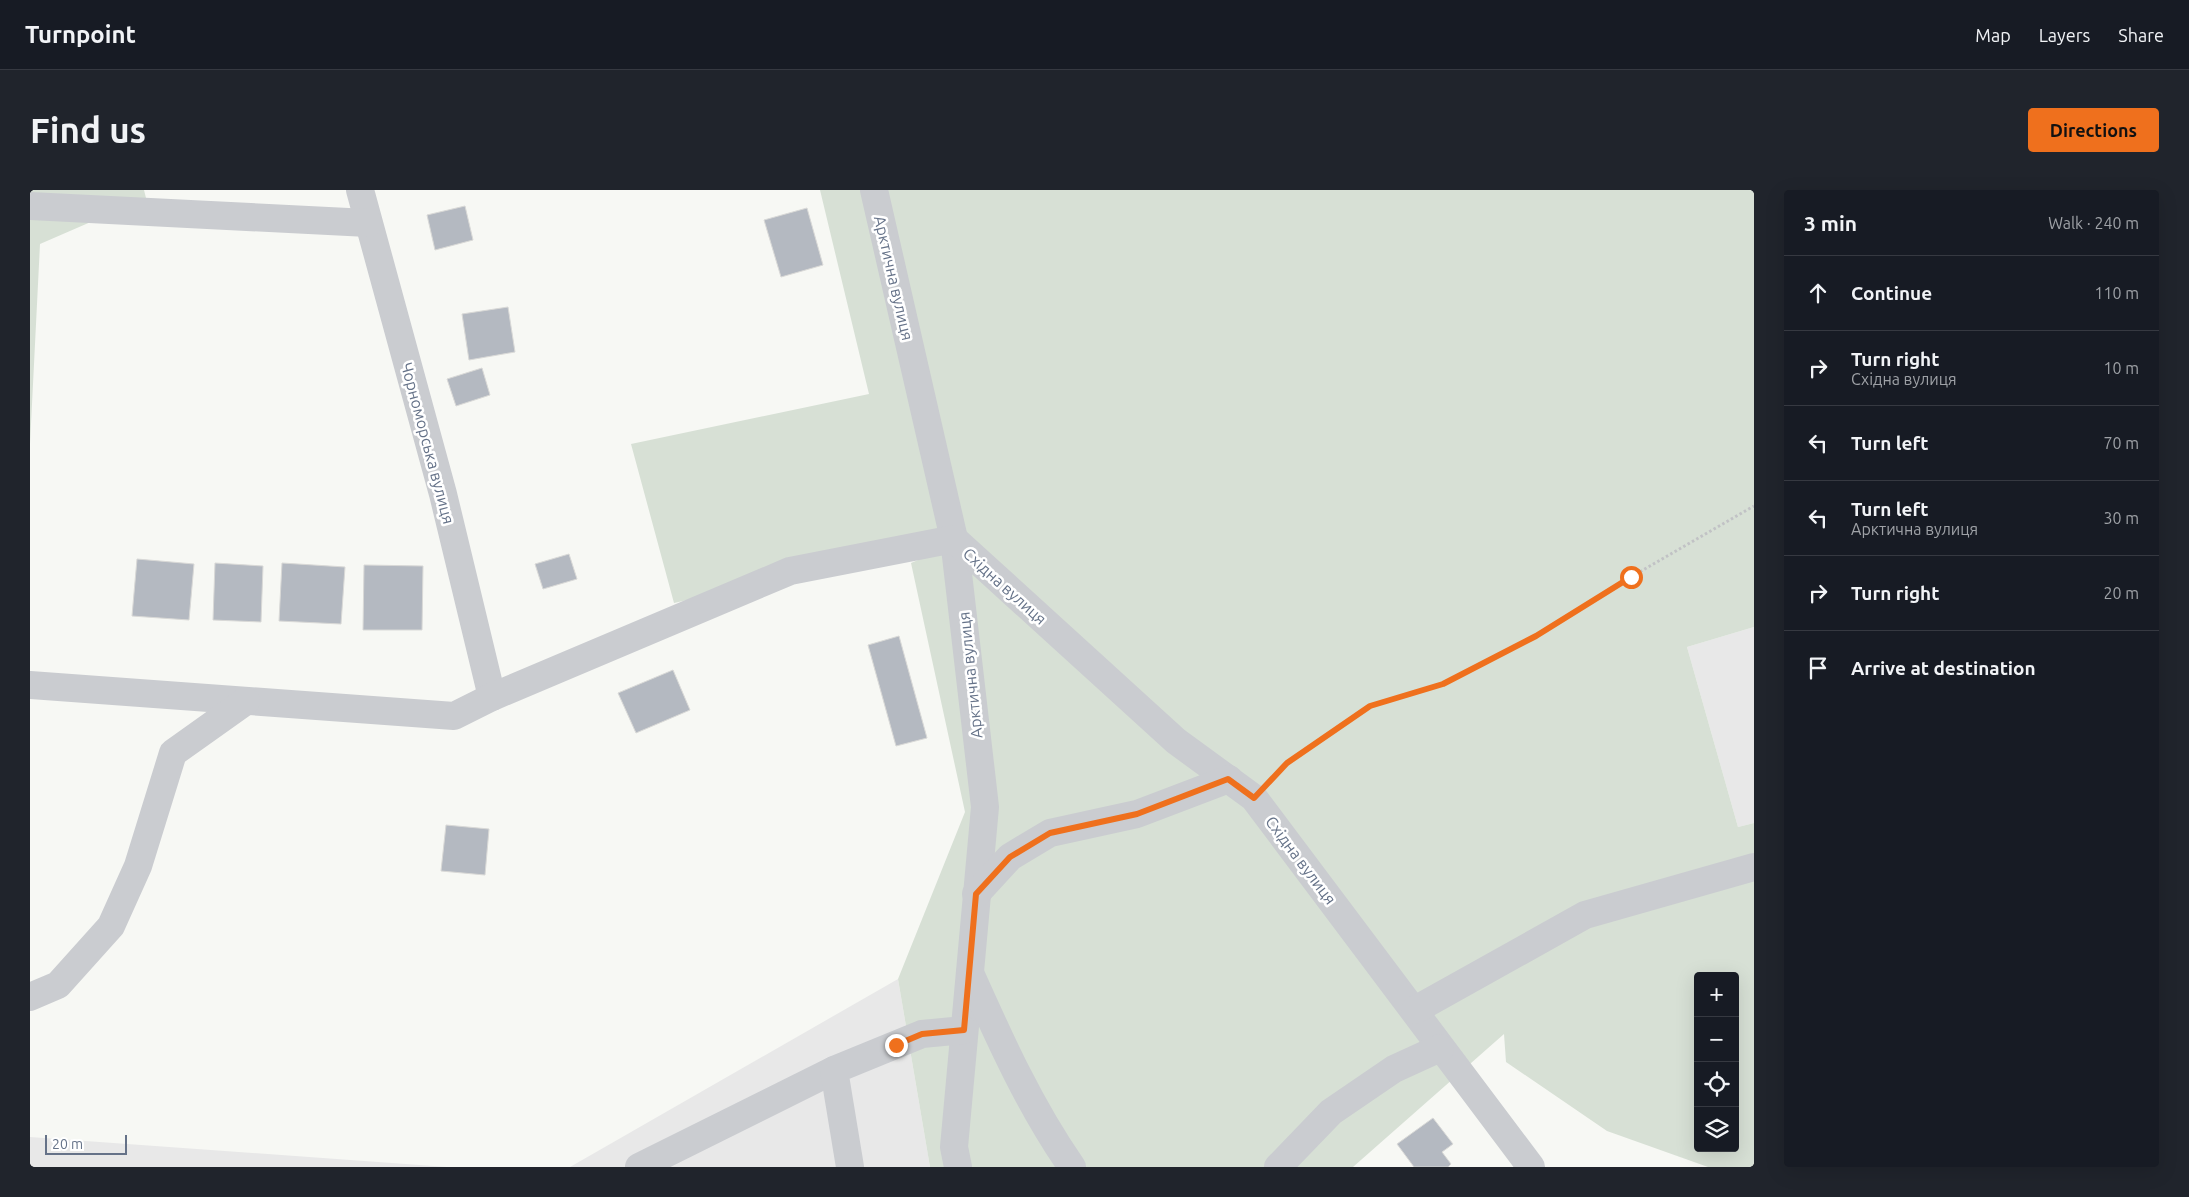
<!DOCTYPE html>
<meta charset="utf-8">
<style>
body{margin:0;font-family:Ubuntu,sans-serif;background:#20242c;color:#f1f3f6}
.controls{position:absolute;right:15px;bottom:15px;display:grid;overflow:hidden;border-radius:5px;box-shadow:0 5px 20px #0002}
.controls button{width:45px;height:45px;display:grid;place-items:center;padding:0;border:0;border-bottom:1px solid #363941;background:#171b24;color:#f1f3f6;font:25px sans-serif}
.scale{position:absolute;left:15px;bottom:12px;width:82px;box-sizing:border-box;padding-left:5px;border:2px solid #657288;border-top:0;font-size:14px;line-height:18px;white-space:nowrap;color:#657288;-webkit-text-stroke:4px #fff;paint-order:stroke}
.stop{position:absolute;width:15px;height:15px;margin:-11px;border:4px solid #ef701d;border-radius:50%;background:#fff}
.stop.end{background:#ef701d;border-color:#fff;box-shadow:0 1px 5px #0008}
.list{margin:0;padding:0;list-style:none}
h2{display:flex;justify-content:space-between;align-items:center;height:65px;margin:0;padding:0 20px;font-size:21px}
h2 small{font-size:16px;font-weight:400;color:#9ea1a6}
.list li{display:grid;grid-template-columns:32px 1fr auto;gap:15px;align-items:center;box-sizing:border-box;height:75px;padding:0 20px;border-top:1px solid #363941}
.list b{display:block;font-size:19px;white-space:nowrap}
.list p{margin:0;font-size:16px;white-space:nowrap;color:#9ea1a6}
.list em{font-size:16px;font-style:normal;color:#9ea1a6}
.icon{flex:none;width:28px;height:28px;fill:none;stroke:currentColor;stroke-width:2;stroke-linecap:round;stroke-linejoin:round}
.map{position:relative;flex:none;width:1724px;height:977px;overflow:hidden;border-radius:5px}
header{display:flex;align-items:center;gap:30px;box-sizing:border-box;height:70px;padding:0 25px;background:#171b24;border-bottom:1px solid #363941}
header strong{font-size:24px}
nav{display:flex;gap:28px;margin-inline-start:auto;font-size:18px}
.intro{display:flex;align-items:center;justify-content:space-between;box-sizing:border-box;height:120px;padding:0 30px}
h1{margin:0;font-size:35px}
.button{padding:12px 22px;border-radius:5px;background:#ef701d;color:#111;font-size:18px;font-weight:700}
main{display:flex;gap:30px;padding:0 30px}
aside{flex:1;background:#171b24;border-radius:5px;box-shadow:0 5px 20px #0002}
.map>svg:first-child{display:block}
</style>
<header>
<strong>Turnpoint</strong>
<nav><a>Map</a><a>Layers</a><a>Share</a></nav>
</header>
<div class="intro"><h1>Find us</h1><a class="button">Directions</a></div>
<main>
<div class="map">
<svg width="1724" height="977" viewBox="0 0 1724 977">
<rect width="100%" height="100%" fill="#f7f8f4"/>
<g fill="#e8e8e8">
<path d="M1724 437V633L1708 637 1657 457Z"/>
<path d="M868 789 900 977H540Z"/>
<path d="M0 947 417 977H0Z"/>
</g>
<g fill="#d7e0d5" fill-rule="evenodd">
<path d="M0 0H114L116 8 10 54 0 254Z"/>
<path d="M790 0H1724V437L1657 457 1708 637 1724 633V977H1678L1577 941 1476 872 1474 844 1323 977H900L868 789 935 622 881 373 942 347 644 413 601 254 839 204ZM1668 786H1705V958H1668Z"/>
</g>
<g fill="#b4b9c1" stroke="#d9d9d7">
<path d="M435 16 443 50 405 60 397 25Z"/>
<path d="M777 18 793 75 751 87 734 30Z"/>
<path d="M478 117 485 162 439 170 432 124Z"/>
<path d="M452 178 460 205 426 216 417 189Z"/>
<path d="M539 364 547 389 513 399 505 374Z"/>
<path d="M107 369 164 374 159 430 102 426Z"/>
<path d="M185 373 233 376 231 432 183 430Z"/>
<path d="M252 373 315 377 311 434 249 431Z"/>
<path d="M334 375 393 376 392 440H333Z"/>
<path d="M869 446 897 548 866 556 838 455Z"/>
<path d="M643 480 660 520 606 543 588 503Z"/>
<path d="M416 635 459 639 455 685 411 681Z"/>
<path d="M1403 928 1423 954 1412 962 1421 974 1418 977H1384L1367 954Z"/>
</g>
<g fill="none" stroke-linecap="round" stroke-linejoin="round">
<path stroke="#c1c2c5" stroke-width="3" stroke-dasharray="2.5 2.5" stroke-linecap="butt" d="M1242 588 1257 573 1340 516 1413 494 1506 446 1601 387 1724 316"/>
<g stroke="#caccd0" stroke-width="28">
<path d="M330 0 413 304 462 507"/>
<path d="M844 0 924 349 955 617 924 957 928 977"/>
<path d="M0 16 338 33"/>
<path d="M0 495 424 526 462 507 760 381 924 349 1146 551 1224 608 1501 977"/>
<path d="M946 704 980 667 1020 643 1107 624 1199 589"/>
<path d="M940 783C970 850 1000 917 1042 977"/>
<path d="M0 807 28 795 81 736 108 676 143 563 216 511"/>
<path d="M1385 820 1555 725 1724 677"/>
<path d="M609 977 804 880"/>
<path d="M820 977 804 880 892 844 934 840"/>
<path d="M1248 977 1301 922 1364 879 1410 858"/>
</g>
</g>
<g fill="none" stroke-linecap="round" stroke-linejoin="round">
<path stroke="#ef701d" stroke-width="6" d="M866 855 892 844 934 840 946 704 980 667 1020 643 1107 624 1198 589 1224 608 1257 573 1340 516 1413 494 1506 446 1601 387"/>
</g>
<g text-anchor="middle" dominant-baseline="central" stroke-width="5" stroke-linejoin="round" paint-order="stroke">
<g font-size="16" fill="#657288" stroke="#fff">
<text transform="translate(864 88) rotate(77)">Арктична вулиця</text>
<text transform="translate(398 253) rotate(75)">Чорноморська вулиця</text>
<text transform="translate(975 396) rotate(42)">Східна вулиця</text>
<text transform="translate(940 485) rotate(-96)">Арктична вулиця</text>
<text transform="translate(1271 670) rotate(53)">Східна вулиця</text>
</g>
</g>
</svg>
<div class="controls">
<button>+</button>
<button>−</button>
<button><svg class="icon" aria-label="locate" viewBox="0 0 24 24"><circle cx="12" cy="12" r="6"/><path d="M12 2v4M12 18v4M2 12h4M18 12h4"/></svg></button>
<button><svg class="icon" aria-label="layers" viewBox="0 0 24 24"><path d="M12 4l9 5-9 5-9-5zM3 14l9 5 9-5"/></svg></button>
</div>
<div class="scale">20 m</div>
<div class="stop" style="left:1601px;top:387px"></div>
<div class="stop end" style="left:866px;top:855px"></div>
</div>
<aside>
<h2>3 min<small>Walk · 240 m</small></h2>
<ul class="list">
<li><svg class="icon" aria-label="ahead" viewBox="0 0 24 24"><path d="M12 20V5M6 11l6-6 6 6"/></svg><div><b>Continue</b></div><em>110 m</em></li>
<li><svg class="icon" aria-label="right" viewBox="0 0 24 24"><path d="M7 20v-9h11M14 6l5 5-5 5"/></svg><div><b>Turn right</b><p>Східна вулиця</p></div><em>10 m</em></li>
<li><svg class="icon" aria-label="left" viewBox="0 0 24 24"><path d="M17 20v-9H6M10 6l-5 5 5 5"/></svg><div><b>Turn left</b></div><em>70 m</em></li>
<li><svg class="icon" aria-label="left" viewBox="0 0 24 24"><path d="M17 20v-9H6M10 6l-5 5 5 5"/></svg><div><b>Turn left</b><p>Арктична вулиця</p></div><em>30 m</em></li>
<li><svg class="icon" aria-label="right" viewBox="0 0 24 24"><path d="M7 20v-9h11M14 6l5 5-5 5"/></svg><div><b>Turn right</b></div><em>20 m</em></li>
<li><svg class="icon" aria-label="arrive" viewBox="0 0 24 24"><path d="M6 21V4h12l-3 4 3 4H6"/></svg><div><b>Arrive at destination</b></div></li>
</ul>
</aside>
</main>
